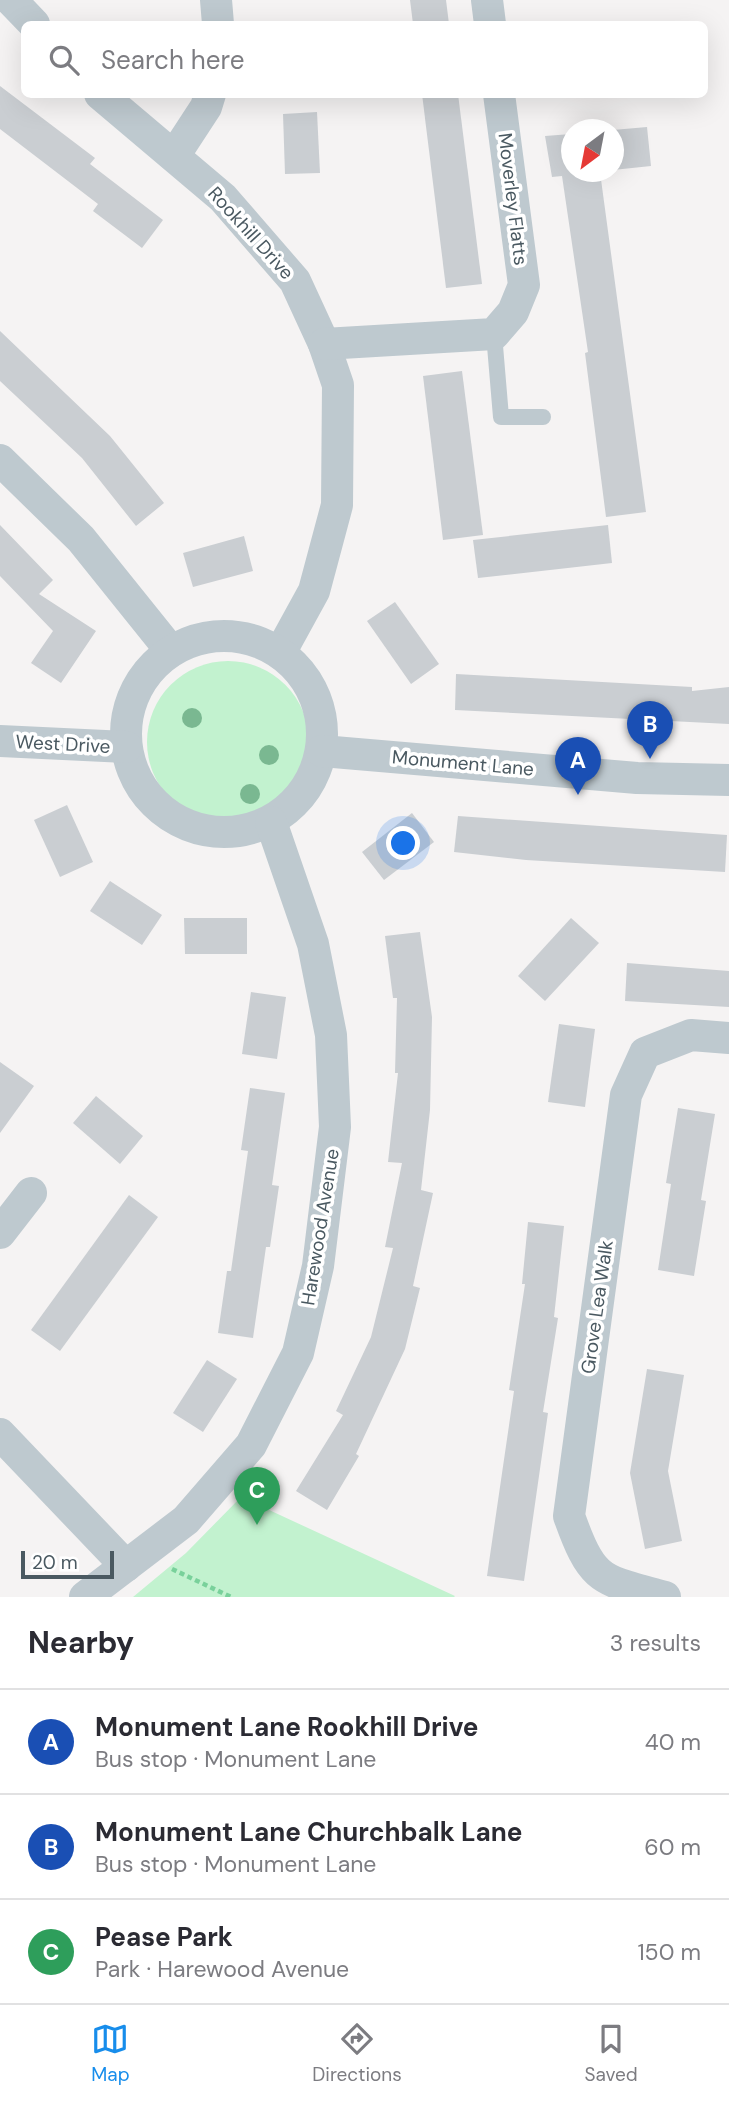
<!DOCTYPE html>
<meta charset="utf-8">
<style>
body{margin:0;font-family:"DM Sans",sans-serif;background:#f7f7f7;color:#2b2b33}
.compass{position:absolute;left:561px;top:119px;width:63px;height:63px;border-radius:50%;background:#fff;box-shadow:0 7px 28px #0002;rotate:212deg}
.scale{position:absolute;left:21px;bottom:18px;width:93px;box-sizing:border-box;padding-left:7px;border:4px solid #4a5961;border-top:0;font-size:19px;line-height:24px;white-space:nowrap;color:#4a5961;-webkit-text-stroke:5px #fff;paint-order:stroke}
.you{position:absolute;left:404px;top:844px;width:24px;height:24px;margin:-18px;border:5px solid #fff;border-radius:50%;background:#1a73e8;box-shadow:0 0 0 10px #1a73e833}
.badge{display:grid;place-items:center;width:46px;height:46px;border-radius:50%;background:#178deb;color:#fff;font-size:23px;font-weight:700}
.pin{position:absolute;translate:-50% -58px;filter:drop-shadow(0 2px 4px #0008)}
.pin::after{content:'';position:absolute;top:37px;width:24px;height:21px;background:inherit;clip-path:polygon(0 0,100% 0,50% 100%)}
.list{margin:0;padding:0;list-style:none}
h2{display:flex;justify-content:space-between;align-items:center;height:91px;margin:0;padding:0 28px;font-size:30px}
h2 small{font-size:23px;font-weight:400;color:#7c7c81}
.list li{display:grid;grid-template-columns:46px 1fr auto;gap:21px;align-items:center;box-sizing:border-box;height:105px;padding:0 28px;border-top:2px solid #e1e1e2}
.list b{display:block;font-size:26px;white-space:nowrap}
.list p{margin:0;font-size:23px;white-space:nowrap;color:#7c7c81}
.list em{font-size:23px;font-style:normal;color:#7c7c81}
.icon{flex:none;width:38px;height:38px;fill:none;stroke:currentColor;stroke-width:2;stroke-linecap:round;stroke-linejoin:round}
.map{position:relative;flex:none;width:729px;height:1597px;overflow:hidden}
.search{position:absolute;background:#fff;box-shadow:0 7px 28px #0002;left:21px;right:21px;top:21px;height:77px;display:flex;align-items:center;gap:18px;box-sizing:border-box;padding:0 24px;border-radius:10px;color:#7c7c81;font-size:26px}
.sheet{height:406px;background:#fff}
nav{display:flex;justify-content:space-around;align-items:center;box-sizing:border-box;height:98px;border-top:2px solid #e1e1e2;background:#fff;font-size:19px;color:#7c7c81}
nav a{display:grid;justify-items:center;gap:4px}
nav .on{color:#178deb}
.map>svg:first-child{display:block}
</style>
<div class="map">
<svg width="729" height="1597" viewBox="0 0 729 1597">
<rect width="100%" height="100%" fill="#f5f3f3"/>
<g fill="#c2f2cf">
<circle cx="228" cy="742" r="81"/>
<path d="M241 1497 455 1596 454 1597H133L186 1553Z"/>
</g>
<g fill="#caced2">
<path d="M410 0H446L449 24H413Z"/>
<path d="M0 86 95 158 90 164 163 220 142 248 93 211 98 204 0 129Z"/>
<path d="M422 94H458L482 284 446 288Z"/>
<path d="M317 112 320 173 285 174 283 114Z"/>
<path d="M647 127 651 166 613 170V130Z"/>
<path d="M571 134V172H600L646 512 606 517 585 353 588 352 562 176 552 177 545 136Z"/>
<path d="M0 331 110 436 164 503 136 526 82 458 0 381Z"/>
<path d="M462 371 483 535 443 540 423 376Z"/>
<path d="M0 525 53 580 39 594 96 631 61 683 31 663 53 631 0 576Z"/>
<path d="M608 525 612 563 478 578 473 540Z"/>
<path d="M244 536 253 571 193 587 183 553Z"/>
<path d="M395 602 439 664 411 684 367 621Z"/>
<path d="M456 674 692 687V691L729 687V724L455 710Z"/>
<path d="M67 805 93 862 60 877 34 820Z"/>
<path d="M412 813 434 842 384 880 362 852Z"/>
<path d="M458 816 727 835 725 872 526 860 454 852Z"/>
<path d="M110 881 162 915 142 945 90 911Z"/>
<path d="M184 918H247V954H185Z"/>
<path d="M571 918 599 943 545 1001 518 976Z"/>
<path d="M420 932 432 1017 430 1110 421 1190 433 1193 413 1286 420 1288 405 1349 356 1454 359 1456 327 1510 296 1491 343 1415 336 1411 371 1337 393 1248 385 1247 402 1163 388 1162 398 1073H395L397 998H393L385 936Z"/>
<path d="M627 963 729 971V1007L625 1001Z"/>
<path d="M251 992 286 997 277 1059 242 1054Z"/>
<path d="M559 1024 595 1029 585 1107 548 1102Z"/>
<path d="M0 1062 34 1086 0 1133Z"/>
<path d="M250 1088 285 1093 272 1185 279 1186 270 1247H266L253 1338 218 1333 227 1271H231L248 1151 241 1150Z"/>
<path d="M96 1096 143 1136 120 1164 73 1123Z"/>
<path d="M678 1108 715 1114 701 1200 706 1201 694 1276 658 1270 671 1184 666 1183Z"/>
<path d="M129 1195 158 1217 60 1351 31 1330Z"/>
<path d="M528 1222 564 1226 554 1317 558 1318 543 1412 548 1413 524 1581 487 1576 514 1391 509 1390 525 1284H522Z"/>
<path d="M207 1360 237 1379 203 1432 173 1413Z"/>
<path d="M647 1369 684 1375 668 1471 682 1541 645 1549 630 1473Z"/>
</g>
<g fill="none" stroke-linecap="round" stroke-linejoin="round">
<path stroke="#79d19b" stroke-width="4.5" stroke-dasharray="5 3.5" stroke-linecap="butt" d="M172 1569 231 1597"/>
<path stroke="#bec9cf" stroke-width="16" d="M494 334 501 417H543"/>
<g stroke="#bec9cf" stroke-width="32">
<path d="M11 0 34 24"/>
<path d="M216 0 218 24"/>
<path d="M487 0 490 24"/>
<path d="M100 94 223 198 295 281 324 344 338 385 337 505 314 591 280 653"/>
<path d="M174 156 206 107 210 94"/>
<path d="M324 344 494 334 513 312 524 285 499 94"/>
<path d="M0 460 81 539 171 651"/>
<circle cx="224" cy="734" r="98"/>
<path d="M0 741 126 747"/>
<path d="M322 751 637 778 729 780"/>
<path d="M0 1233 31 1193"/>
<path d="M0 1434 126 1566"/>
<path d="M85 1597 186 1520 251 1445 298 1353 318 1266 335 1127 331 1035 313 944 271 822"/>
<path d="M665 1597C600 1579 593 1583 569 1516L626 1095 645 1053 691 1035 729 1038"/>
</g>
</g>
<g fill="#7ab891">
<circle cx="192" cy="718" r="10"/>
<circle cx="269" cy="755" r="10"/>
<circle cx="250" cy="794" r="10"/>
</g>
<g text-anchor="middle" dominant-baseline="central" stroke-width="7" stroke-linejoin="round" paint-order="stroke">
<g font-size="19" fill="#4a5961" stroke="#fff">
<text transform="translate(513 199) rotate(83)">Moverley Flatts</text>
<text transform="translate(251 233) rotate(48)">Rookhill Drive</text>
<text transform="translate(63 744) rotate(3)">West Drive</text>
<text transform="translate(463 763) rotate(5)">Monument Lane</text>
<text transform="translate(320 1227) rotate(-81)">Harewood Avenue</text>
<text transform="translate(597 1307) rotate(-82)">Grove Lea Walk</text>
</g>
</g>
</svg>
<svg class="compass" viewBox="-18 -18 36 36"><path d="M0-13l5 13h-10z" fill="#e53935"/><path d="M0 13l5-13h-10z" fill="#7c7c81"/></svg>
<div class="scale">20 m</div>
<div class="you"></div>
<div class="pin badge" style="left:578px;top:795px;background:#1a4fb4">A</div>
<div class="pin badge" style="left:650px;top:759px;background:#1a4fb4">B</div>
<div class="pin badge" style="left:257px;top:1525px;background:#2e9e5b">C</div>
<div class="search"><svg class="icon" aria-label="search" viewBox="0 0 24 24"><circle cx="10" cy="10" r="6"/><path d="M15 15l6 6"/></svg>Search here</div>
</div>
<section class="sheet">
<h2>Nearby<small>3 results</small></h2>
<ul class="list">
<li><span class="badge" style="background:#1a4fb4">A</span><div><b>Monument Lane Rookhill Drive</b><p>Bus stop · Monument Lane</p></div><em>40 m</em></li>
<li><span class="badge" style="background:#1a4fb4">B</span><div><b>Monument Lane Churchbalk Lane</b><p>Bus stop · Monument Lane</p></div><em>60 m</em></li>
<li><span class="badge" style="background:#2e9e5b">C</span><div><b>Pease Park</b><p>Park · Harewood Avenue</p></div><em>150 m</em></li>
</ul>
</section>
<nav>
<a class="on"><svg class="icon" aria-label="map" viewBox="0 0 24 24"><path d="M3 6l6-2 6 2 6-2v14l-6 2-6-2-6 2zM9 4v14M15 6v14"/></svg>Map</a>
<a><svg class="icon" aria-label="directions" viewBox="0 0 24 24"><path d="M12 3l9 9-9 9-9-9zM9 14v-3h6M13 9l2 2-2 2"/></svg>Directions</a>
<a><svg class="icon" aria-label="saved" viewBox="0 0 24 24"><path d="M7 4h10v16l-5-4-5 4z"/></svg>Saved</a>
</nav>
